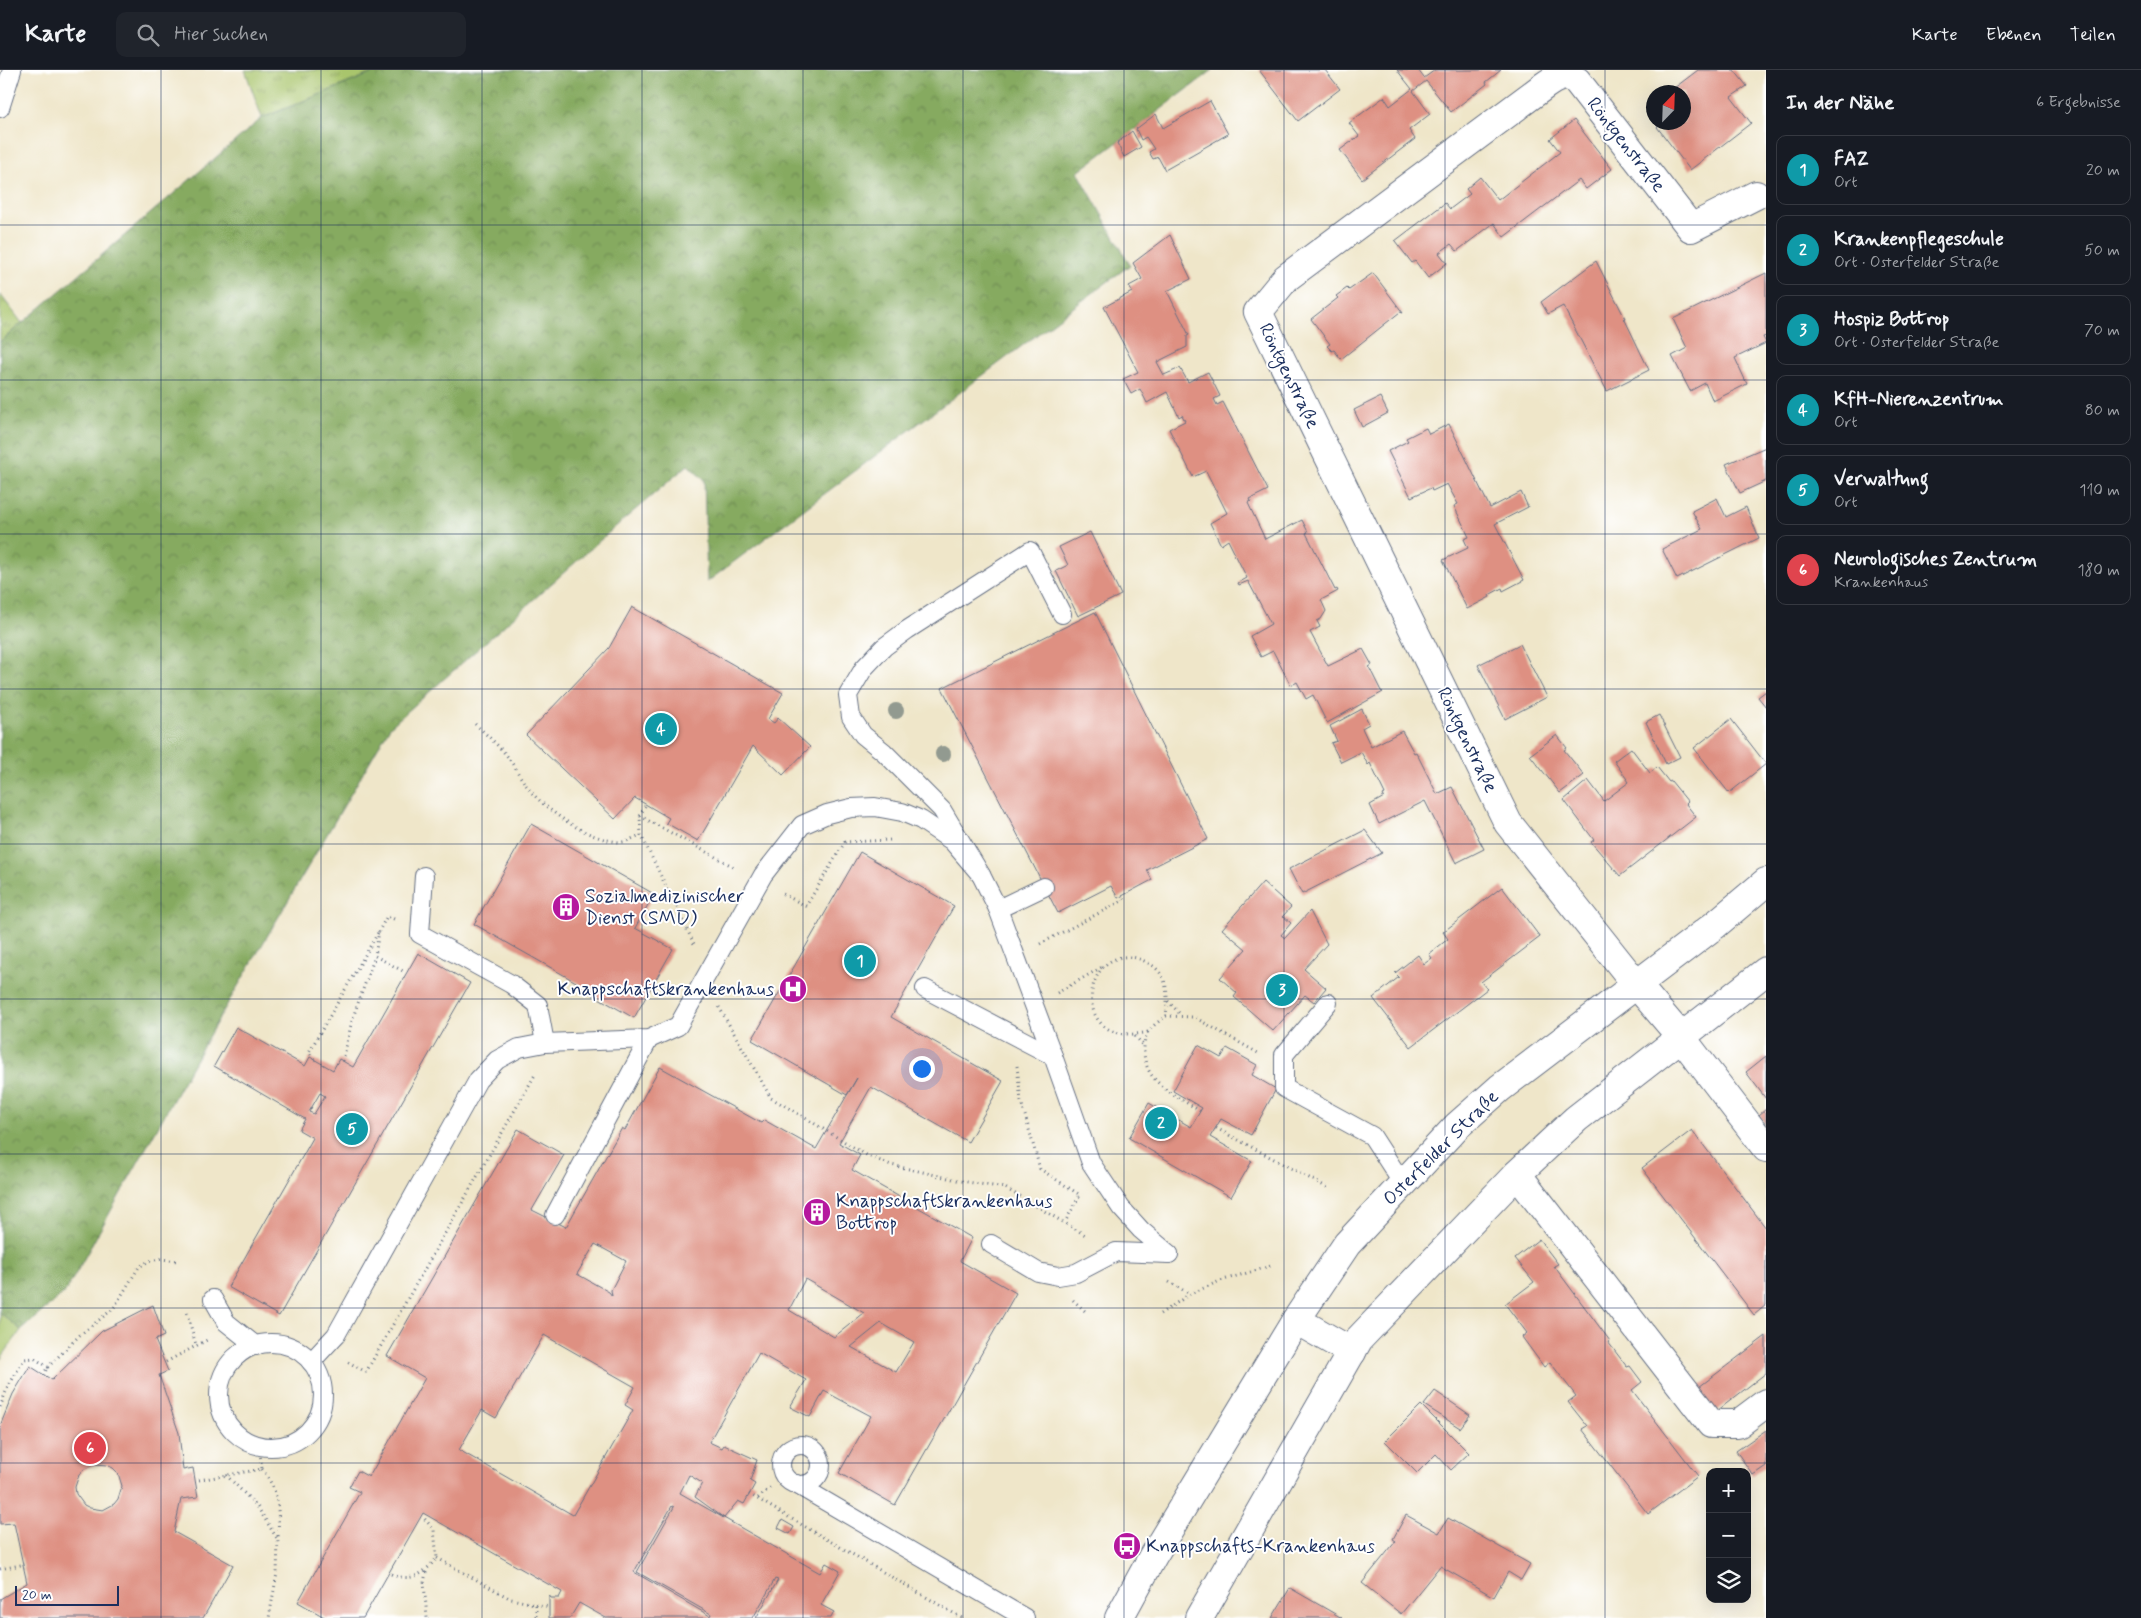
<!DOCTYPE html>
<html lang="de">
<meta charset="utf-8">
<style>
body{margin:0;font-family:Mynerve,sans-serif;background:#20242c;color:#f1f3f6}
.controls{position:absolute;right:15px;bottom:15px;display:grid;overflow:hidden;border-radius:10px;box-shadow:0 5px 20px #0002}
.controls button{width:45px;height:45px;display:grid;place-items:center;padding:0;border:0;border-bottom:1px solid #363941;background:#171b24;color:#f1f3f6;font:25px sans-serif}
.compass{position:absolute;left:1646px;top:15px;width:45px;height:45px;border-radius:50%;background:#171b24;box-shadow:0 5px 20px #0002;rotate:23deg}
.scale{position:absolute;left:15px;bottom:12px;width:104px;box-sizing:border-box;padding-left:5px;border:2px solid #1b2f5e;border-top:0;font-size:14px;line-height:18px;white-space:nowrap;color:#1b2f5e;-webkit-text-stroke:4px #fff;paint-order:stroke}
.you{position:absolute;left:921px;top:998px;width:18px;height:18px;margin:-12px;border:4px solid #fff;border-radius:50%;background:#1a73e8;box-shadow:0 0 0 8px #1a73e833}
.badge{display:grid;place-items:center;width:32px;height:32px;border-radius:50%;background:#1a73e8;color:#fff;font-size:16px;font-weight:700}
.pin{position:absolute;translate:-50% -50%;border:2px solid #fff;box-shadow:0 1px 5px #0006}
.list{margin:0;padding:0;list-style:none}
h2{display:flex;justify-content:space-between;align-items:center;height:65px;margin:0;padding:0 20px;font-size:21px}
h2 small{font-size:16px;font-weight:400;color:#9ea1a6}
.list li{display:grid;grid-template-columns:32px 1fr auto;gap:15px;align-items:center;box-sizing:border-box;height:70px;margin:0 10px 10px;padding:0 10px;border:1px solid #363941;border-radius:10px}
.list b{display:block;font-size:19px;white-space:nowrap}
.list p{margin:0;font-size:16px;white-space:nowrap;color:#9ea1a6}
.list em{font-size:16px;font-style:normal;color:#9ea1a6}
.icon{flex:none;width:28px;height:28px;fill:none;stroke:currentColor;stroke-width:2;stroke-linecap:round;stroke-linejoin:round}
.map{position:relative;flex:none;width:1766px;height:1548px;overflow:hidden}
header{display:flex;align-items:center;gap:30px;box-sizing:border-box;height:70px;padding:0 25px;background:#171b24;border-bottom:1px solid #363941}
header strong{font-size:24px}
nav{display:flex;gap:28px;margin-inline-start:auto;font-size:18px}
.search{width:350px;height:45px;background:#20242c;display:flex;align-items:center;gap:12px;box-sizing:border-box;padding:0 18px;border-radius:10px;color:#9ea1a6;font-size:19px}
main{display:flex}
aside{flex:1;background:#171b24}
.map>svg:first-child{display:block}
</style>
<header>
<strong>Karte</strong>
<div class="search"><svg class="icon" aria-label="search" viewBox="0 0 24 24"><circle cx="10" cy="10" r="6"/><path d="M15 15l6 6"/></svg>Hier suchen</div>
<nav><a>Karte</a><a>Ebenen</a><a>Teilen</a></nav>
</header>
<main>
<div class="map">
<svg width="1766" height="1548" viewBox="0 0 1766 1548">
<defs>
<pattern id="grass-tufts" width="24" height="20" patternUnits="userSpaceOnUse" patternTransform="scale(1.25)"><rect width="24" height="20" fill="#a9c56c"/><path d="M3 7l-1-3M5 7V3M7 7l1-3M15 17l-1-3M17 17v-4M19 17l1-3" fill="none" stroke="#89a05c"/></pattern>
<pattern id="forest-crowns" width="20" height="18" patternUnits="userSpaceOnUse" patternTransform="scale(1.25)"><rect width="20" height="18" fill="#86aa60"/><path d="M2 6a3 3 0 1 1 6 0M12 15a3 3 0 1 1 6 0" fill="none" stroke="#6d8b52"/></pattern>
</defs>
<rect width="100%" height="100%" fill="#fff"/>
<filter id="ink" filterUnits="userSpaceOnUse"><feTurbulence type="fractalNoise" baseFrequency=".02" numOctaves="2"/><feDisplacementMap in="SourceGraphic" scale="10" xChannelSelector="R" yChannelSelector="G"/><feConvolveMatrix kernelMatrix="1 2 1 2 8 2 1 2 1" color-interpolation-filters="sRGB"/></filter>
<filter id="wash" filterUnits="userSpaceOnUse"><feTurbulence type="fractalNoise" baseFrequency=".0096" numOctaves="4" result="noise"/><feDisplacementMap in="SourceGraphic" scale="20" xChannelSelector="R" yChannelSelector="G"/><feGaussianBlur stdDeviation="1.12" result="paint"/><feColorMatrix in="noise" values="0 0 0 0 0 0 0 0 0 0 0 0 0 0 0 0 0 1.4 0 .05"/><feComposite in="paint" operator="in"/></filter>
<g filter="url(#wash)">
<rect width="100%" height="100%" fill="#efe6c9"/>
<g fill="url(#grass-tufts)" stroke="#627a65">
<path d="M245 0H380L262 48Z"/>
<path d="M0 224 22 253 0 272Z"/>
</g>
<path fill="url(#forest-crowns)" stroke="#506c5f" d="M380 0H1213L1078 102 1130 195 707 512 704 410 688 395 614 458 390 657 211 962 66 1221 21 1260 0 1243V272L262 48Z"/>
<path fill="#a9c56c" stroke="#627a65" d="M0 1243 21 1260 0 1290Z"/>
<g id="blocks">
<g fill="#de9082" fill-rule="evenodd">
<path d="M1259 0H1325L1340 19 1298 51Z"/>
<path d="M1397 0H1418L1424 8 1435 0H1501L1486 12 1487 14 1451 42 1426 11 1413 21 1430 44 1409 60 1415 69 1362 109 1340 80 1359 66 1349 53 1384 27 1390 36 1412 19Z"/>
<path d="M1698 0H1734L1747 16 1731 27 1751 53 1690 100 1657 57 1663 52H1684V22H1669Z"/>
<path d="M1210 31 1228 64 1165 100 1158 87 1153 89 1149 82 1154 79 1146 67 1141 70 1136 59 1156 44 1163 58Z"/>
<path d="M1574 50 1612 99 1586 119 1579 110 1504 167 1494 153 1457 181 1451 174 1439 183 1447 193 1428 208 1415 191 1412 193 1395 171 1445 133 1450 139 1470 124 1466 119 1480 107 1498 130 1560 82 1550 69Z"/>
<path d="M1132 61 1141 77 1124 87 1117 73Z"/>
<path d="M1170 165 1191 209 1167 221 1189 265 1187 266V277L1157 292 1164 305 1180 298 1188 312 1208 302 1220 326 1214 329 1217 335 1223 332 1268 420 1250 429 1251 431 1248 433 1265 469 1302 450 1308 462 1306 463 1335 520 1337 519 1338 521 1321 530 1326 541 1321 549 1317 551 1320 557 1310 562 1328 596 1363 579 1372 595 1369 597 1381 621 1383 622 1327 653 1313 625 1306 629 1297 612 1291 616 1273 581 1261 587 1250 566 1271 554 1248 511 1239 515 1238 513 1247 508 1236 486 1233 485 1235 484 1228 470 1221 475 1210 453 1227 443 1206 401 1193 407 1169 359 1185 351 1182 345 1179 347 1167 322 1147 333 1140 319 1131 324 1123 309 1138 302 1104 237 1132 222 1129 216 1142 209 1133 193Z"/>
<path d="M1596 191 1625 248H1624L1649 300 1607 321 1563 236 1548 244 1541 232Z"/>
<path d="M1373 203 1403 243 1400 242 1341 289 1334 280 1332 281 1327 276 1330 274 1311 249 1338 228 1336 226 1347 218 1349 220Z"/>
<path d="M1766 203V266L1763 267 1766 273 1735 288 1747 314 1713 331 1705 313 1690 321 1672 286 1687 278 1673 249Z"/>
<path d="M1380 327 1388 343 1362 357 1354 340Z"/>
<path d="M1449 354 1490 438 1521 422 1528 437 1495 454 1524 510 1503 521 1502 518 1489 525 1490 527 1467 539 1443 490 1468 478 1464 469 1469 467 1454 436 1458 434 1447 414 1432 421 1431 418 1411 427 1388 381 1408 371 1406 368 1426 358 1429 364Z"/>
<path d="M1766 377V411L1740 423 1726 394Z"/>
<path d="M1717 428 1726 447 1746 437 1759 468 1677 509 1662 479 1702 459 1692 441Z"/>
<path d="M1090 462 1121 525 1078 546 1056 501 1068 495 1059 477Z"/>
<path d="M632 537 783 623 768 649 774 653 778 648 810 677 783 705 753 676 698 771 666 753 669 748 635 728 615 749 526 665 609 578Z"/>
<path d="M1095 542 1208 769 1147 800 1152 810 1122 826 1118 828 1111 816 1058 843 942 618Z"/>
<path d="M1520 574 1547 627 1505 649 1478 595Z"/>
<path d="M1766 621V637L1758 627Z"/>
<path d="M1362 639 1369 654 1362 658 1371 677 1402 661 1414 683 1416 682 1437 724 1452 717 1484 779 1456 793 1425 731 1379 754 1370 735 1384 727 1383 725 1385 724 1370 693 1368 695 1361 682 1341 692 1331 673 1337 671 1330 656Z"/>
<path d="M1659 645 1680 687 1666 694 1646 652Z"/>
<path d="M1731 649 1766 694 1729 723 1694 678Z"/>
<path d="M1557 665 1567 678 1564 680 1584 705 1560 723 1530 685Z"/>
<path d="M1631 678 1650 703 1657 697 1669 712 1671 711 1688 732 1686 734 1696 747 1620 806 1591 772 1594 770 1564 730 1588 710 1604 731 1629 712 1614 691Z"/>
<path d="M531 754 654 824 635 858 673 879 634 948 581 918 583 916 474 854Z"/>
<path d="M1365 760 1382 783 1302 824 1289 799Z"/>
<path d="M860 782 954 836 891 947 1003 1011 968 1072 871 1017 839 1073 860 1085 852 1100 972 1168 960 1191 1016 1223 895 1435 839 1403 871 1346 824 1321 810 1347 790 1337 806 1310 759 1283 709 1372 722 1378 724 1375 757 1390 750 1411 755 1414 744 1434 738 1431 724 1448 695 1427 702 1413 689 1405 680 1423 820 1503 826 1493 840 1501 821 1535 834 1542 831 1548H756L778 1510 775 1509 753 1548H606L579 1533 570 1548H549V1525L551 1528H559L562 1522 423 1443 363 1548H326L298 1532 360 1422 349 1417 358 1401 369 1407 425 1308 387 1286 518 1059 564 1085 532 1140 566 1157 622 1058 625 1060 660 997 761 1053 764 1050 816 1079 857 1008 847 1025 752 970ZM595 1174 626 1191 611 1220 612 1226 609 1222 577 1204ZM805 1209 864 1243 834 1267 789 1240ZM881 1253 914 1272 896 1302 851 1277ZM544 1265 635 1317 625 1335 633 1340 573 1445 459 1380 482 1340 496 1348ZM672 1436 674 1437 637 1502 711 1544 710 1546 634 1502Z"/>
<path d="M1263 812 1291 837 1283 846 1291 853 1281 865 1285 868 1310 841 1327 874 1304 899 1326 918 1314 932 1305 925 1273 961 1234 927 1237 923 1220 908 1246 879 1222 859Z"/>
<path d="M1502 817 1540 867 1481 912 1487 919 1411 977 1373 928 1399 907 1395 903 1418 885 1424 894 1432 888 1429 884 1448 869 1443 862Z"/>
<path d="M418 883 470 913 279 1246 228 1217 313 1068 299 1060 305 1049 214 996 236 957 305 996 310 987 333 1000 339 989 353 997ZM320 1023 325 1026 314 1044 309 1042Z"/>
<path d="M1198 975 1221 988 1227 978 1257 995 1252 1005 1276 1019 1251 1065 1221 1049 1210 1067 1252 1091 1231 1127 1129 1068 1149 1033 1191 1057 1202 1038 1173 1021Z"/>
<path d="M1766 986V1029L1746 1002Z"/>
<path d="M1766 1039V1055L1759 1045Z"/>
<path d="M1692 1060 1766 1158V1235L1754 1245 1642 1098Z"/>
<path d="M1539 1169 1558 1194 1554 1196 1610 1271 1608 1272 1627 1297 1630 1296 1642 1312 1632 1320 1698 1406 1648 1444 1582 1359 1587 1356 1568 1332 1576 1326 1550 1292 1544 1297 1522 1267 1527 1263 1505 1234 1534 1212 1515 1188Z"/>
<path d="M153 1235 164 1266 155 1270 168 1301 159 1305 179 1363 183 1400 193 1398 198 1427 181 1429 174 1462 233 1495 203 1548H0V1529L27 1513 14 1453 0 1454V1356L13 1324 30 1296 52 1310 102 1261ZM95 1394 107 1395 113 1398 118 1403 122 1416 118 1429 114 1434 103 1440 90 1438 84 1435 76 1424 75 1417 79 1405 83 1400Z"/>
<path d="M1766 1266V1303L1713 1344 1695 1320Z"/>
<path d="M1435 1321 1470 1345 1460 1358 1424 1335Z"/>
<path d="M1421 1335 1469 1383 1451 1400 1436 1384 1417 1403 1385 1371Z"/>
<path d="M1766 1360V1396L1753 1405 1736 1381Z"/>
<path d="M1406 1445 1439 1463 1448 1448 1530 1494 1521 1510 1508 1502 1494 1527 1440 1496 1401 1544 1362 1513 1396 1471 1393 1469Z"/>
<path d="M782 1450 794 1457 790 1464 778 1458Z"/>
<path d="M1290 1518 1342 1548H1272Z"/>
</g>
</g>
</g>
<g filter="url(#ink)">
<use href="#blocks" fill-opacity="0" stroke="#656f83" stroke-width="1"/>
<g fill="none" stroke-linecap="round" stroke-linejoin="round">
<defs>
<g id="service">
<path d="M0 38 12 0"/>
<path d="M424 806 420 864 511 914 538 935 545 973"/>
<path d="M998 839 1044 817"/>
<path d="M925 919 1053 986 1091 1093 1121 1138 1141 1160 1169 1184"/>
<path d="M1328 933 1284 985V1018L1372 1066 1403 1114"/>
<path d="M1053 986 998 839 981 805 942 740 884 682 863 665 851 647 848 625 864 598 884 577 907 560 1030 481 1062 544"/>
<path d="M555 1145 649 969"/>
<path d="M991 1174 1038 1202 1058 1206 1076 1203 1116 1182 1169 1184"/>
<path d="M213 1229 226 1252 256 1276"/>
<circle cx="271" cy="1325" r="52"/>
<path d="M311 1292 336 1265 478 1010 497 990 519 978 545 973 649 969 678 956 763 805 802 755 827 744 851 738 875 737 902 742 921 750 952 771 981 805"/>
<circle cx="801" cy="1395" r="20"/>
<path d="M796 1414 1025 1548"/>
</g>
<g id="minor">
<path d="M1756 125 1691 158 1577 11C1565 2 1555 8 1544 16L1286 208 1258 242 1508 753 1636 914 1681 967 1766 1078"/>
<path d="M1517 1104 1711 1354H1738L1766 1333"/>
<path d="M1296 1250 1352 1282"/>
<path d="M1199 1548 1359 1269 1517 1104 1576 1049 1766 901"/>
</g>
<path id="secondary" d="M1119 1548 1153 1486 1296 1250 1347 1174 1457 1056 1500 1018 1715 855 1766 812"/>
</defs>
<use href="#service" stroke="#656f83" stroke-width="20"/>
<use href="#minor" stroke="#656f83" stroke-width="30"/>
<use href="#secondary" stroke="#656f83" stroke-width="30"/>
<g stroke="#656f83" stroke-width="3" stroke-dasharray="1 4" stroke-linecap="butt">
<path d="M475 654C486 664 498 675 507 686 516 698 523 713 533 724 554 746 589 769 619 772 626 773 634 767 641 765"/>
<path d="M645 736 640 746 641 765 694 874"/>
<path d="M640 746 736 798"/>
<path d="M783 824 806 836 845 772 892 770"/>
<path d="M394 849 387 846 379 861 375 886 403 901"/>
<path d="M1040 874 1124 830 1122 826"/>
<path d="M1057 923 1102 897"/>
<path d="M1168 931 1180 944"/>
<path d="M719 937 771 1028 787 1037 868 1086 891 1095 914 1100 961 1111 1005 1118 1087 1166"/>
<path d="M1148 962C1060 982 1086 856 1150 894 1169 905 1168 926 1166 946"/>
<path d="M1135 966 1144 976"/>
<path d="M314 989 309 982 379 861"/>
<path d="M343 991 352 950 375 886"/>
<path d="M1017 996 1021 1031 1040 1099 1080 1125 1065 1152"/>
<path d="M1200 1041C1176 1025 1143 1013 1144 979 1144 974 1145 965 1149 961 1153 955 1161 950 1166 946L1194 947 1258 983"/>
<path d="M1216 1058 1328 1118"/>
<path d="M1169 1212 1190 1224"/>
<path d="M1073 1230 1086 1242"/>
<path d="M187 1243 196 1275"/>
<path d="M1160 1244 1190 1224 1220 1211 1271 1196"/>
<path d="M166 1292 207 1270"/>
<path d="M348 1292 366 1302 536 1003"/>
<path d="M43 1305 48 1297"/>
<path d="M0 1337 7 1319 24 1289 34 1288 48 1297 80 1265 113 1239 139 1197 149 1191 161 1189 178 1191"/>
<path d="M262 1399C280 1422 279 1441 278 1469"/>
<path d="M226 1405 257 1436 278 1470 277 1503 269 1548"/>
<path d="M199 1410 262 1399 259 1376"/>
<path d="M749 1424 962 1548"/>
<path d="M758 1428 771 1417"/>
<path d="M437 1488 511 1529 549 1537"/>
<path d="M0 1499 21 1495"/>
<path d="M426 1502 424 1513 427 1548"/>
<path d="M391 1504C413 1513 423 1504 437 1488L434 1460 424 1448"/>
<path d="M536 1535V1548"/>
</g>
<use href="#service" stroke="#fff" stroke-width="18"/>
<use href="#minor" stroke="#fff" stroke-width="28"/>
<use href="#secondary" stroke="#fff" stroke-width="28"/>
</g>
<g fill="#929a90">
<circle cx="896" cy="641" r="8"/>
<circle cx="943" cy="684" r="8"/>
</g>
</g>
<path fill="none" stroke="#1b2f5e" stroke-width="1" stroke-opacity="0.55" d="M161 0V1548M321 0V1548M482 0V1548M642 0V1548M803 0V1548M963 0V1548M1124 0V1548M1284 0V1548M1445 0V1548M1605 0V1548M0 155H1766M0 310H1766M0 464H1766M0 619H1766M0 774H1766M0 929H1766M0 1084H1766M0 1238H1766M0 1393H1766"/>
<defs>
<symbol id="building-disc" viewBox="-11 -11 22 22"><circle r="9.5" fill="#b5179e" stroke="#fff"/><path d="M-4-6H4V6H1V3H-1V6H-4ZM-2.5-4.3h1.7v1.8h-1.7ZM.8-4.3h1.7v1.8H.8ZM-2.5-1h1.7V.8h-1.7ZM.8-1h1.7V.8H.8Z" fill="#fff"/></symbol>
<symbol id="hospital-disc" viewBox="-11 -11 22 22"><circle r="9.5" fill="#b5179e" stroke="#fff"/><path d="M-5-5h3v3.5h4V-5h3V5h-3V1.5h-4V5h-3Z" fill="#fff"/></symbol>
<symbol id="bus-disc" viewBox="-11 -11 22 22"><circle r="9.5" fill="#b5179e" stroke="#fff"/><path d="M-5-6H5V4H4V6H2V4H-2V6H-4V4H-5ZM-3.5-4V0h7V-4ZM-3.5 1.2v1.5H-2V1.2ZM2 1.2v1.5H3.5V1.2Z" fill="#fff"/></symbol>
</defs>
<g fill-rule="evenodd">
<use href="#building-disc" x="550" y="821" width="32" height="32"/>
<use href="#hospital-disc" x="777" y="903" width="32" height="32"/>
<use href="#building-disc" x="801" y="1126" width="32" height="32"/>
<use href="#bus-disc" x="1111" y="1460" width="32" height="32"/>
</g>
<g text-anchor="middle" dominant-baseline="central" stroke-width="4" stroke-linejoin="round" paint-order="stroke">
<g font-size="19" fill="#1b2f5e" stroke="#fff">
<text transform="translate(1626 75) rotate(52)">Röntgenstraße</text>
<text transform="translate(1289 306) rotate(64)">Röntgenstraße</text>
<text transform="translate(1467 670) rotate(64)">Röntgenstraße</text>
<text transform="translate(1441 1078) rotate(-45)">Osterfelder Straße</text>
</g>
<g font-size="19" fill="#1b2f5e" stroke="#fff" text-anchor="start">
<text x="585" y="826">Sozialmedizinischer<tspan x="585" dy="22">Dienst (SMD)</tspan></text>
<text x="774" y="919" text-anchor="end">Knappschaftskrankenhaus</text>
<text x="836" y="1131">Knappschaftskrankenhaus<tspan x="836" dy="22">Bottrop</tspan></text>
<text x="1146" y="1476">Knappschafts-Krankenhaus</text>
</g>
</g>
</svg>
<div class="controls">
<button>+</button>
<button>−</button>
<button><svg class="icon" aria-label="layers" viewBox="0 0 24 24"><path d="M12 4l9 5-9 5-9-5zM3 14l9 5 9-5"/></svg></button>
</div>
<svg class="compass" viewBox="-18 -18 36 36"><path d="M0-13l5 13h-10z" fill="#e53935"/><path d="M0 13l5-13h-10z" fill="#9ea1a6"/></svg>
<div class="scale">20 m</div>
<div class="you"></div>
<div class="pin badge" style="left:860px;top:891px;background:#0f9aa8">1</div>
<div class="pin badge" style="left:1161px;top:1053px;background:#0f9aa8">2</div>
<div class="pin badge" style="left:1282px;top:920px;background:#0f9aa8">3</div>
<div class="pin badge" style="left:661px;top:659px;background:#0f9aa8">4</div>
<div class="pin badge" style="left:352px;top:1059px;background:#0f9aa8">5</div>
<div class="pin badge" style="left:90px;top:1378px;background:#e0444e">6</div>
</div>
<aside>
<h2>In der Nähe<small>6 Ergebnisse</small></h2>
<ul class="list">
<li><span class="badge" style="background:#0f9aa8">1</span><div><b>FAZ</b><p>Ort</p></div><em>20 m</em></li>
<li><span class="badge" style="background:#0f9aa8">2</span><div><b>Krankenpflegeschule</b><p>Ort · Osterfelder Straße</p></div><em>50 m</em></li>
<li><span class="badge" style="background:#0f9aa8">3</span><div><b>Hospiz Bottrop</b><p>Ort · Osterfelder Straße</p></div><em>70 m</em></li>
<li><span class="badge" style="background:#0f9aa8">4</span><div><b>KfH-Nierenzentrum</b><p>Ort</p></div><em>80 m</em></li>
<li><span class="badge" style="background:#0f9aa8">5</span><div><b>Verwaltung</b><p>Ort</p></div><em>110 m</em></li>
<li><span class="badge" style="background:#e0444e">6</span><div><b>Neurologisches Zentrum</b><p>Krankenhaus</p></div><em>180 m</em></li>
</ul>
</aside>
</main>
